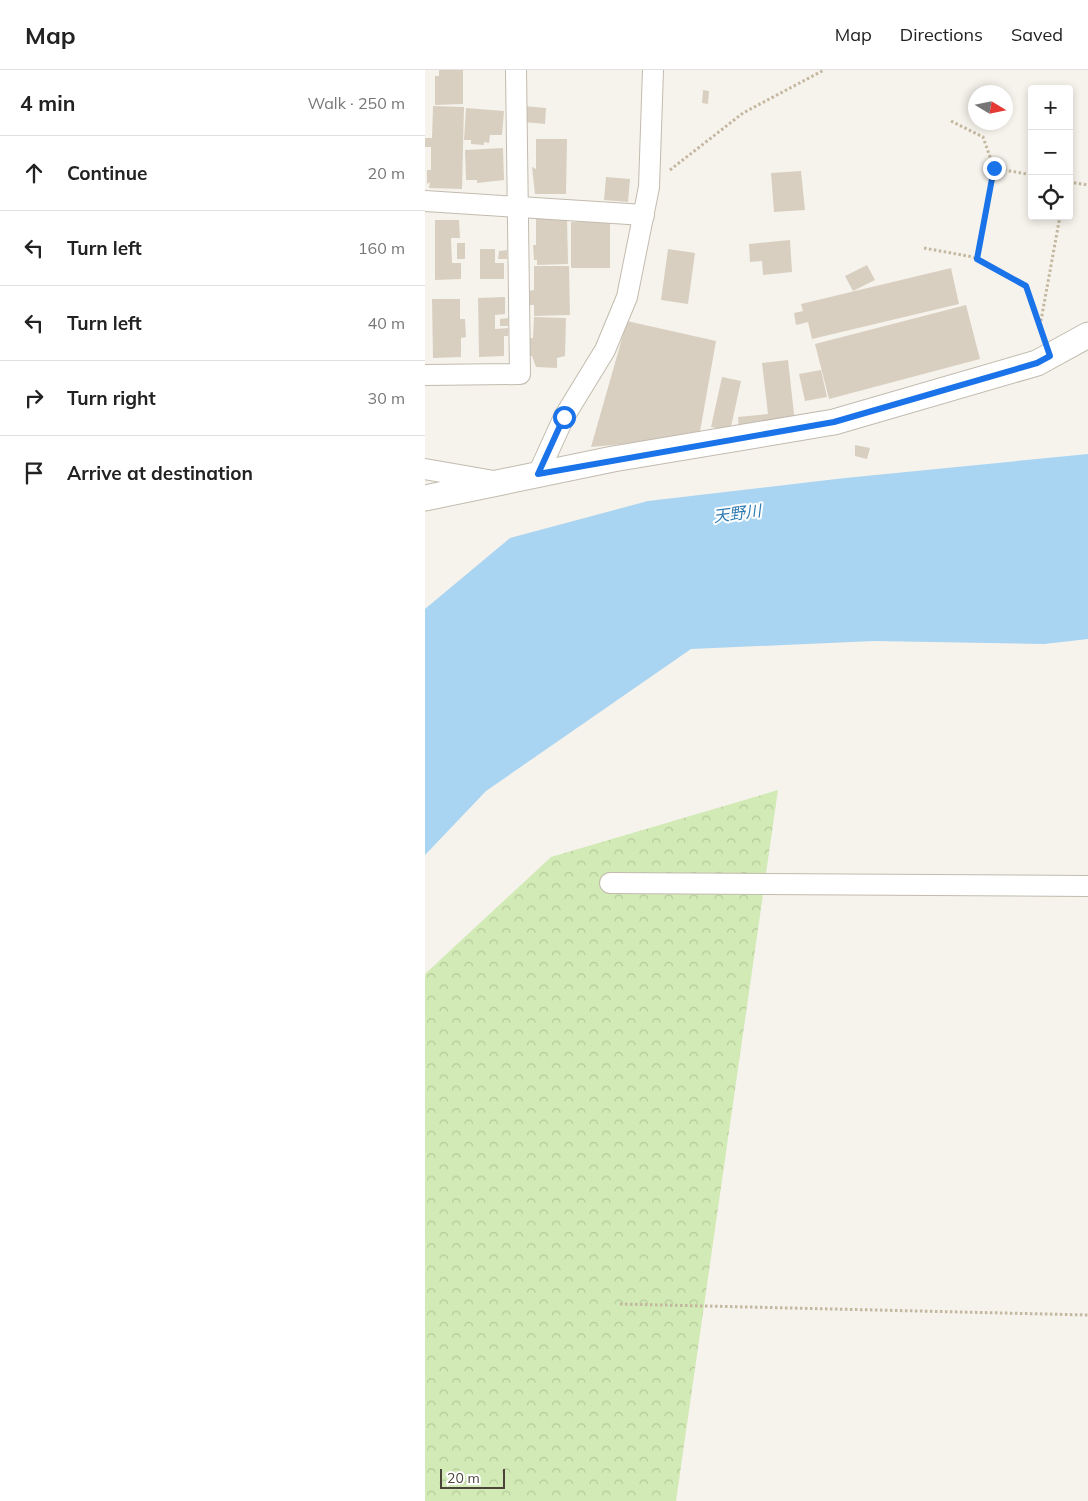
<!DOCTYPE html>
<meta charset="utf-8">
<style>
body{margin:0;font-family:Mulish,"Noto Sans JP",sans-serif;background:#f6f6f6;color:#222}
.controls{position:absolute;right:15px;top:15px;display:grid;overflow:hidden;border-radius:5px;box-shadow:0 2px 8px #0003}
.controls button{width:45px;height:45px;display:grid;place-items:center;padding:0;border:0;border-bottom:1px solid #e0e0e0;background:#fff;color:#222;font:25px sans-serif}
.compass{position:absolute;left:543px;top:15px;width:45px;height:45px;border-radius:50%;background:#fff;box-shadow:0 2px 8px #0003;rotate:100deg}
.scale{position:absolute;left:15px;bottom:12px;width:65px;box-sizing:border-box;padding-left:5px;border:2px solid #4b4439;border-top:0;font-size:14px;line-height:18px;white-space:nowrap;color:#4b4439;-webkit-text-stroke:4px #fff;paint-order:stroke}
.stop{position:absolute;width:15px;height:15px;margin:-11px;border:4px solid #1a73e8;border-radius:50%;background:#fff}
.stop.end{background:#1a73e8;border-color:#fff;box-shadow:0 1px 5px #0008}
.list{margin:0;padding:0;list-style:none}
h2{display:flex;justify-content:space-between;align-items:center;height:65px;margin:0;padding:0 20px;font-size:21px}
h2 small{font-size:16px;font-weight:400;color:#767676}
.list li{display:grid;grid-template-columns:32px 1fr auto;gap:15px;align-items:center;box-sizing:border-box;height:75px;padding:0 20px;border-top:1px solid #e0e0e0}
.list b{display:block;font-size:19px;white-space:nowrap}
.list em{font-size:16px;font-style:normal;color:#767676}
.icon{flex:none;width:28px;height:28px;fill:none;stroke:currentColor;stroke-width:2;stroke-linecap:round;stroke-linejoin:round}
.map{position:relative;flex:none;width:663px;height:1431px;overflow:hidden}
header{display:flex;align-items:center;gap:30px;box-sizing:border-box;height:70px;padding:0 25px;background:#fff;border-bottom:1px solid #e0e0e0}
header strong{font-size:24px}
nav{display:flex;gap:28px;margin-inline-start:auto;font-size:18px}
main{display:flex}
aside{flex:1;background:#fff}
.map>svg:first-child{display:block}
</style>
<header>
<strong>Map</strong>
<nav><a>Map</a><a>Directions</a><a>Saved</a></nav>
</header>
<main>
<aside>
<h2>4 min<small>Walk · 250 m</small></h2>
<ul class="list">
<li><svg class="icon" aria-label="ahead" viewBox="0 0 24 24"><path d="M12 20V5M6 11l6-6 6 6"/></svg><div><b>Continue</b></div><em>20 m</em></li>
<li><svg class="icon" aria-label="left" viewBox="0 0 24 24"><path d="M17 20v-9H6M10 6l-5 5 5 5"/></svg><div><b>Turn left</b></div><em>160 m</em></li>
<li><svg class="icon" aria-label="left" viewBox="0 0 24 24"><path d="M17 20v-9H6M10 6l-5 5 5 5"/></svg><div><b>Turn left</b></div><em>40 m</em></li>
<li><svg class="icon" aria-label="right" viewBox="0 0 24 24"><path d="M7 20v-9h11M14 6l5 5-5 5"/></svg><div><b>Turn right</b></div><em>30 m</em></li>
<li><svg class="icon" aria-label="arrive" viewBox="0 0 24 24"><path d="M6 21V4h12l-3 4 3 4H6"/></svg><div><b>Arrive at destination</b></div></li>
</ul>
</aside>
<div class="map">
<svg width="663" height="1431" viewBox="0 0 663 1431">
<defs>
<pattern id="forest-crowns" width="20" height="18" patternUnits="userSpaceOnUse" patternTransform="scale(1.25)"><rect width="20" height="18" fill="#d2eab5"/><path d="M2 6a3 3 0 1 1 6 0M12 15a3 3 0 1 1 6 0" fill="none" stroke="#b6ca9c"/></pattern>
</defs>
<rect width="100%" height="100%" fill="#f6f3ec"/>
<path fill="url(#forest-crowns)" d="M353 720 251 1431H0V904L126 787Z"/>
<path fill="#a9d4f2" d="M663 384V569L619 574 449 571 266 579 61 721 0 785V539L85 468 223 431 420 408Z"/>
<g fill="#d8cfc1">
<path d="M14 0H38V34L10 35V6H14Z"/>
<path d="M278 20 284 21 283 34 277 33Z"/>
<path d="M8 36 39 37 37 119 4 118 5 112 2 114V100H6V77H0V68H7Z"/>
<path d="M99 36 121 38 120 54 98 52Z"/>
<path d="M41 38 79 41 77 65H65L64 73 59 72V75L46 74V70H39Z"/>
<path d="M111 69H142L141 124H110L107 97 111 99Z"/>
<path d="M78 78 79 110 52 113V110H41L40 80Z"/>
<path d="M376 101 380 140 349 142 346 103Z"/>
<path d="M181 107 205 109 203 132 179 130Z"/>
<path d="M142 146 143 194 112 195V190H109L108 175H111V147Z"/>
<path d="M10 150H34L35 168H26L27 193H36V209L10 210Z"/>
<rect x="146" y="152" width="39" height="46"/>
<path d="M365 170 367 202 338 205 337 191 325 192 324 174Z"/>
<rect x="32" y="173" width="8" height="16"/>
<path d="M55 179H70V193H79V209H55Z"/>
<path d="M243 179 270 183 263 234 236 230Z"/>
<path d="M82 180V189H73L74 181Z"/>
<path d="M442 195 450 210 428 221 420 206Z"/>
<path d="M109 196H144L145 245 109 246V235H104V221L109 220Z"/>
<path d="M526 198 534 234 387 269 383 252 371 255 369 243 378 241 376 234Z"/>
<path d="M80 227V244L70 245V259L83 258V266H79V286L54 287 53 228Z"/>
<path d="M7 229H35V249H40L41 267 36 268V287L8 288Z"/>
<path d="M541 235 555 289 404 329 390 274Z"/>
<path d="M109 247 141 248 140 286 132 288V298L111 297 107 286H104V268H108Z"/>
<path d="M83 248V256H75V249Z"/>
<path d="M202 251 291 271 274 367 166 377Z"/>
<path d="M363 290 370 353 314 360 313 347 343 344 337 293Z"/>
<path d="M396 300 402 327 380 331 374 304Z"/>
<path d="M297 307 316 311 305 361 286 357Z"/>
<path d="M430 375 445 378 442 389 430 386Z"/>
</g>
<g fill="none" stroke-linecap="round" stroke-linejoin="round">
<defs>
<g id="minor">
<path d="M0 131 219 145"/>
<path d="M0 305 95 304 91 0"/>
<path d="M0 399 69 411"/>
<path d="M113 404 139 347 180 280 202 227 224 117 228 0"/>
<path d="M185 813 663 816"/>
</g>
<path id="tertiary" d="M0 428 188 389 409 352 612 293 663 265"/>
</defs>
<use href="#minor" stroke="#c2bbae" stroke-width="22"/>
<use href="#tertiary" stroke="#c2bbae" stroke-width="27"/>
<g stroke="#c4b79f" stroke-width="3" stroke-dasharray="2.5 2.5" stroke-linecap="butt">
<path d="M526 51 558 67 569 98 551 189"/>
<path d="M569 98 607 105"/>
<path d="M245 100 318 43 399 0"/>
<path d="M644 112 663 115"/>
<path d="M499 178 548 187 601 216 617 264"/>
<path d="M615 256 635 146"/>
<path d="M195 1234 663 1245"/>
</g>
<use href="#minor" stroke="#fff" stroke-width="20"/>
<use href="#tertiary" stroke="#fff" stroke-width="25"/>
</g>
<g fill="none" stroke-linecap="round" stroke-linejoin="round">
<path stroke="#1a73e8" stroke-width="6" d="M139 347 113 404 409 352 612 293 625 286 601 216 552 189 569 98"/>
</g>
<g text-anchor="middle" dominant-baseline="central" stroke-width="4" stroke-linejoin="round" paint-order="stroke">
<g font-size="16" font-style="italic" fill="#2e7ab2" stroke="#fff">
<text transform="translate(312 443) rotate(-7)">天野川</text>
</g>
</g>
</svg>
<div class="controls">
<button>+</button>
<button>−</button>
<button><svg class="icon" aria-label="locate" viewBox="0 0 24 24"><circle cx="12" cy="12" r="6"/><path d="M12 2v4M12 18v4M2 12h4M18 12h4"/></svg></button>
</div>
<svg class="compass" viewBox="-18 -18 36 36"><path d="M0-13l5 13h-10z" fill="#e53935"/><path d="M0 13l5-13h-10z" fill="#767676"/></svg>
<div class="scale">20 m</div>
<div class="stop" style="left:139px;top:347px"></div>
<div class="stop end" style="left:569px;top:98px"></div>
</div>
</main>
